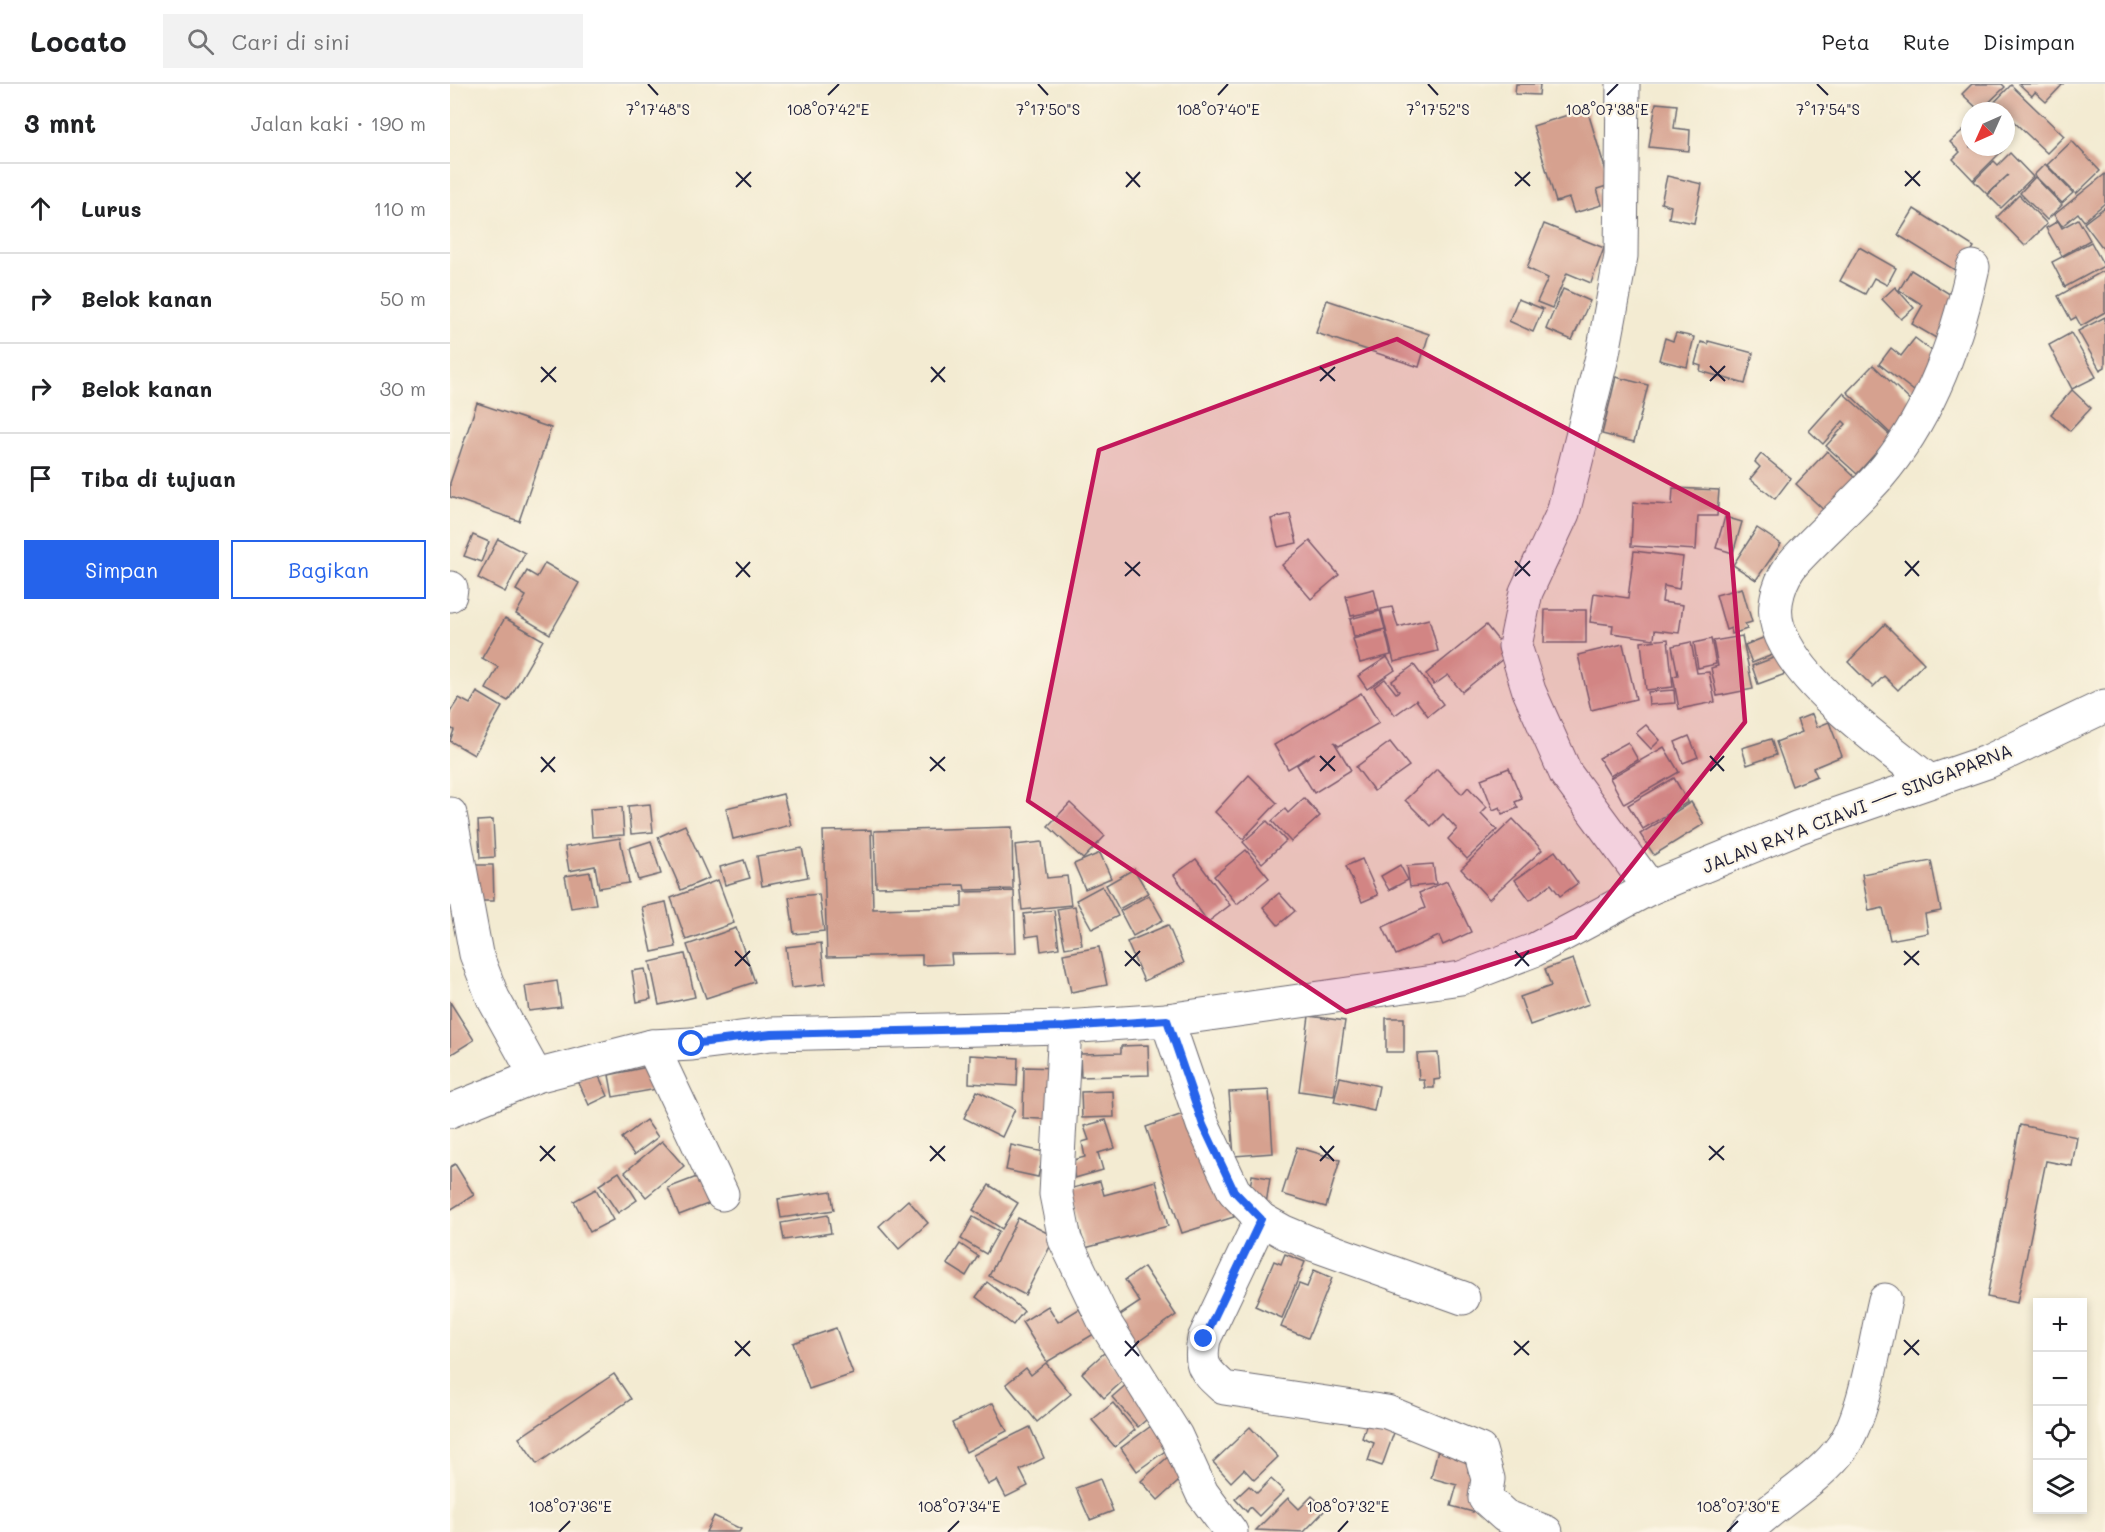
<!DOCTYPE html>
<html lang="id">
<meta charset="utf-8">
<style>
body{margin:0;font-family:Mali,sans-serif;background:#f2f2f2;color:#202124}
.controls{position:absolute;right:18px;bottom:18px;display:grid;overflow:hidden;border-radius:0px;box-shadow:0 3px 9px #0003}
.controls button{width:54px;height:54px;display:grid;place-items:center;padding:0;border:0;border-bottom:2px solid #e0e0e0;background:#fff;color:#202124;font:30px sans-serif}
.compass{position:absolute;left:1511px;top:18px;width:54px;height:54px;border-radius:50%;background:#fff;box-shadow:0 3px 9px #0003;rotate:225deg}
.stop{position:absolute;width:18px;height:18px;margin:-14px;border:4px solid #2563eb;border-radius:50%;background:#fff}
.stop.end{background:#2563eb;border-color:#fff;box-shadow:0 2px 6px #0008}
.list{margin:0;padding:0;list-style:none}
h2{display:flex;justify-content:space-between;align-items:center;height:78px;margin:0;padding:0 24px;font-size:26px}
h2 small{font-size:20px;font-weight:400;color:#757577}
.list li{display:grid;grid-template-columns:39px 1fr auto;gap:18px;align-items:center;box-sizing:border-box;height:90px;padding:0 24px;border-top:2px solid #e0e0e0}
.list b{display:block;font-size:22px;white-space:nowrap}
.list em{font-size:20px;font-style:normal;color:#757577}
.actions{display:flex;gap:12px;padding:18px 24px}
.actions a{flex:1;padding:14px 0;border:2px solid #2563eb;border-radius:0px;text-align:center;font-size:21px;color:#2563eb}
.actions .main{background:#2563eb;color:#fff}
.icon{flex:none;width:33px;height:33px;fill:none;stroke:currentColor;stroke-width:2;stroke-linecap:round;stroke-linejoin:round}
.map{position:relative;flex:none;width:1655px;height:1448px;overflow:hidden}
header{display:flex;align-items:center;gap:36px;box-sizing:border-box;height:84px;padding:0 30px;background:#fff;border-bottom:2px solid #e0e0e0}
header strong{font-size:28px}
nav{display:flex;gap:33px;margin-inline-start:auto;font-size:21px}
.search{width:420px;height:54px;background:#f2f2f2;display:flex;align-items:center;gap:15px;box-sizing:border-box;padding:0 21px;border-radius:0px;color:#757577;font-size:22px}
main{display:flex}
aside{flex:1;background:#fff}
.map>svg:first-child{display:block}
</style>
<header>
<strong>Locato</strong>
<div class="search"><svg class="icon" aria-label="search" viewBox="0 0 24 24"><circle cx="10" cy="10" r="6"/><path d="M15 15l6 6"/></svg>Cari di sini</div>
<nav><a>Peta</a><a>Rute</a><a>Disimpan</a></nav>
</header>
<main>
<aside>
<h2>3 mnt<small>Jalan kaki · 190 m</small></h2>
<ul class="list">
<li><svg class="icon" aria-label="ahead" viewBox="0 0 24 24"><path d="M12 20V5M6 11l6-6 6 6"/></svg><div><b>Lurus</b></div><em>110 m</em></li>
<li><svg class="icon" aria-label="right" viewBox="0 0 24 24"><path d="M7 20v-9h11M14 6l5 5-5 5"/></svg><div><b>Belok kanan</b></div><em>50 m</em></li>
<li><svg class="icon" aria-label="right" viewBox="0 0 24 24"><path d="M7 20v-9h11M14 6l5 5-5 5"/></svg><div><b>Belok kanan</b></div><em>30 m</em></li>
<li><svg class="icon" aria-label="arrive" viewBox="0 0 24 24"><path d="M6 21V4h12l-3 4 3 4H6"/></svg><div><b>Tiba di tujuan</b></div></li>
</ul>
<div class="actions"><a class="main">Simpan</a><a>Bagikan</a></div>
</aside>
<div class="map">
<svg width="1655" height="1448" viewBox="0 0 1655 1448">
<rect width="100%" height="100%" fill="#fcf5e5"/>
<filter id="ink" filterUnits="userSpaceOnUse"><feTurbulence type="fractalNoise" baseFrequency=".0167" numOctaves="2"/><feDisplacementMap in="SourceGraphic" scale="12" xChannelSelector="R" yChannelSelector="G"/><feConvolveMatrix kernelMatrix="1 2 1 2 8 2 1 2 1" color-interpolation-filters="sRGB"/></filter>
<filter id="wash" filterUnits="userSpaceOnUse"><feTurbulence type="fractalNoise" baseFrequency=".008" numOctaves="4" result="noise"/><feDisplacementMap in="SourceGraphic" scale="24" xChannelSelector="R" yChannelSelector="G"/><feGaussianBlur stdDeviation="1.35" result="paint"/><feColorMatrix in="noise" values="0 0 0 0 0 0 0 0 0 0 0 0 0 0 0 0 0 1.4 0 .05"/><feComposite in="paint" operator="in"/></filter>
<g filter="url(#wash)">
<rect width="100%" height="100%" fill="#f3ebd2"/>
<g id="blocks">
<g fill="#d6a18f">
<path d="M1066 0H1090L1089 11 1065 10Z"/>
<path d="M1522 0H1552L1555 3 1530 27 1512 10Z"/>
<path d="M1569 0H1613L1596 18 1585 8 1582 12Z"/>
<path d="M1561 1 1614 52 1597 69 1562 36 1556 42V27H1536Z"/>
<path d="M1206 19 1227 21 1224 44 1240 46 1239 67 1199 63Z"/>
<path d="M1137 25 1160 101 1147 105 1152 121 1124 129 1119 114 1106 118 1083 42Z"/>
<path d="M1513 46 1520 53V63L1555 64 1523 96 1503 75 1510 68 1500 58Z"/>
<path d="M1622 57 1650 87 1626 110 1597 81Z"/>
<path d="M1560 69 1583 93 1551 124 1538 111 1558 91 1537 110 1524 97 1544 77 1548 81Z"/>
<path d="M1595 80 1623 109 1612 119 1584 91Z"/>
<path d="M1655 90V119L1634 137 1628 129 1612 142 1604 131Z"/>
<path d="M1217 92 1252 100 1244 139 1219 134 1221 122 1211 119Z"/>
<path d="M1585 93 1612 121 1597 136 1570 109Z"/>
<path d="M1569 111 1597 140 1575 162 1547 133Z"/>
<path d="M1655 123V167L1634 139Z"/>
<path d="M1464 125 1524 163 1508 188 1448 151Z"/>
<path d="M1628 135 1640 156 1612 172 1596 144 1608 137 1612 144Z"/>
<path d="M1094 140 1154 164 1141 199 1117 189 1102 224 1087 218 1098 194 1077 184Z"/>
<path d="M1641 158 1654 182 1615 203 1602 178Z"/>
<path d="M1409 163 1446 184 1437 201 1424 194 1415 210 1390 197Z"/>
<path d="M1461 186 1514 219 1491 257 1462 240 1473 221 1449 206Z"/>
<path d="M1655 186V228L1631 242 1626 233 1621 236 1608 212Z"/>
<path d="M1445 203 1464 224 1451 235 1432 215Z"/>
<path d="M1113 205 1140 217 1122 256 1096 245Z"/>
<path d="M1068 215 1093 225 1083 248 1059 237Z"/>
<path d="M877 216 979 250 969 283 866 249Z"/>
<path d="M1655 233V283L1650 286 1628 247Z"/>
<path d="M1226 249 1244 253 1237 283 1209 276 1215 254 1223 257Z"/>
<path d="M1621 249 1646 293 1622 305 1599 261Z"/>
<path d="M1465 254 1490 273 1464 307 1429 280 1441 264 1451 272Z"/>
<path d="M1258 257 1303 269 1295 300 1250 287 1251 282 1245 280 1251 258 1258 260Z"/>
<path d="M1423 281 1467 323 1441 350 1397 308Z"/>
<path d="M1166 293 1198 301 1184 358 1152 350Z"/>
<path d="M1622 306 1641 324 1620 347 1601 330Z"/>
<path d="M1393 309 1441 352 1407 390 1376 362 1396 340 1393 337 1373 360 1359 347Z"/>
<path d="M27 319 101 344 69 437 0 413V399Z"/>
<path d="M1377 367 1410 398 1379 431 1346 400Z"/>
<path d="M1311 370 1341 394 1325 415 1300 395 1310 383 1305 378Z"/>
<path d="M1223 404 1269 406 1267 432H1248L1246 466 1181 462 1183 419 1222 421Z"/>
<path d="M840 430 847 459 828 463 821 435Z"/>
<path d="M1275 433 1292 438 1283 469 1266 464Z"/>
<path d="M1307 444 1331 460 1306 496 1283 481Z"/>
<path d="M23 451 39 458 31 478 14 472Z"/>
<path d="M48 455 75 469 55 508 28 494Z"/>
<path d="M860 457 889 491 861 515 832 481Z"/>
<path d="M1184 467 1233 473 1229 505 1214 502 1212 518 1233 521 1229 549 1205 546 1204 555 1162 549 1163 541 1140 538 1144 509 1178 514Z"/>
<path d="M95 479 129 499 100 550 66 530 76 512 66 506 77 487 87 493Z"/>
<path d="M1292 504 1302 538 1295 540 1297 545 1282 550 1281 544 1276 546 1266 511Z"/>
<path d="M924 505 929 526 901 532 896 512Z"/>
<path d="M942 523 948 543 979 535 988 567 944 578 931 525Z"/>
<path d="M1095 526H1136V559H1094Z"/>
<path d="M930 527 935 545 904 553 900 535Z"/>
<path d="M55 534 93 556 58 617 36 605 48 583 32 574Z"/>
<path d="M1435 540 1474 579 1448 606 1434 592 1423 603 1398 578Z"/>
<path d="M1036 541 1059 570 1012 608 998 591 984 601 976 590Z"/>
<path d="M935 546 941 571 910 579 903 555Z"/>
<path d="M1292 552 1303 605 1267 612 1261 584 1268 582 1263 557Z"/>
<path d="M1318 552 1325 570 1302 579 1295 561Z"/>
<path d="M1218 555 1223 603 1196 606 1191 558Z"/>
<path d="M1261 555 1266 580 1248 584 1244 559Z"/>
<path d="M1241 558 1247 589 1259 588 1265 618 1229 625 1223 592 1228 591 1222 562Z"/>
<path d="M1173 560 1186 615 1141 626 1128 571Z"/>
<path d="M1331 571 1338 589 1308 600 1302 582Z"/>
<path d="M937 573 945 586 917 605 908 592Z"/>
<path d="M964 581 993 620 978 632 966 616 945 631 924 603 935 595 946 609 949 607 942 597Z"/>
<path d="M1224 606 1225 619 1199 621 1198 608Z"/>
<path d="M27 608 52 623 24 671 0 657 4 646 0 644V628L9 614 20 620Z"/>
<path d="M911 609 929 639 889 662 884 658 901 686 864 709 847 681 865 669 838 685 824 661Z"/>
<path d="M1362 630 1367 643 1379 638 1392 672 1363 684 1367 692 1342 702 1326 658 1352 648 1347 636Z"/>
<path d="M1196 641 1210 656 1201 665 1186 649Z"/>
<path d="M1239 652 1248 673 1233 679 1225 658Z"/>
<path d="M1321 655 1326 671 1297 681 1292 664Z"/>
<path d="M940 658 959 682 924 707 906 683Z"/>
<path d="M1178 658 1188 676 1160 692 1149 674Z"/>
<path d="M1214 663 1229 688 1174 720 1160 694Z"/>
<path d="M1059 684 1072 715 1065 718 1068 724 1052 730 1050 723 1043 726 1031 695Z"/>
<path d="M987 685 1012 710 1018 703 1037 723 1031 729 1047 746 1017 775 998 755 1007 745 993 730 981 742 955 716Z"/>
<path d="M799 691 827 719 793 755 765 728Z"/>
<path d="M1224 694 1238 718 1193 745 1178 721Z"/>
<path d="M333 710 341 741 283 755 276 724Z"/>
<path d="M854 714 870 732 841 758 822 737 835 725 838 729Z"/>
<path d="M1241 718 1254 740 1204 771 1190 750Z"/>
<path d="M620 719 655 752 633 775 598 742Z"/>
<path d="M200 720 203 748 181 750 178 722Z"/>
<path d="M172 723 174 751 142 753 140 725Z"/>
<path d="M1063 735 1092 766 1039 815 1011 785Z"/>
<path d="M43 736 45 773 30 774 28 737Z"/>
<path d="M817 737 836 757 812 779 793 758Z"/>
<path d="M235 741 259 794 231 806 208 753Z"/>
<path d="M562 743 563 805 515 806 514 801 426 803 424 747Z"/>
<path d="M421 746 423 825 512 823V808L564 807 566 869 501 870 502 880 472 881V871L377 873 373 747Z"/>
<path d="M170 754 179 799 149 804 145 782 119 787 115 763Z"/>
<path d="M201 757 211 790 188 796 179 764Z"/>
<path d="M592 758 597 794 617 792 621 821 572 826 565 761Z"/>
<path d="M352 764 358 793 312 802 307 772Z"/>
<path d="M796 766 819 794 787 820 764 792Z"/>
<path d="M1105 767 1128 799 1110 812 1101 800 1080 816 1065 796Z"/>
<path d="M650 769 661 794 635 805 624 780Z"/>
<path d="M746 775 780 821 758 838 724 791Z"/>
<path d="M912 775 928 811 912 818 896 782Z"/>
<path d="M294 776 300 794 275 801 270 783Z"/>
<path d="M1481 777 1491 827 1475 830 1478 849 1440 856 1433 824 1419 827 1412 790Z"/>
<path d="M983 780 986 800 960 803 957 782Z"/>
<path d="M24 781H43L44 817H25Z"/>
<path d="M950 781 958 796 939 806 931 792Z"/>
<path d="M684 785 698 809 669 825 656 801Z"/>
<path d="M140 788 146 820 121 824 115 792Z"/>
<path d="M268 796 284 839 236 856 221 814Z"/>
<path d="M997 797 1021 848 993 861 989 852 946 871 933 843 975 824 969 809Z"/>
<path d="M652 802 668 832 642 845 626 816Z"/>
<path d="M829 809 845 827 828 841 813 823Z"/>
<path d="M369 810 374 847 344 850 339 813Z"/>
<path d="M699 811 713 836 683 852 670 827Z"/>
<path d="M216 818 226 863 202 868 192 823Z"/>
<path d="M625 822 632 861 615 864 607 825Z"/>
<path d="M604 826 609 864 591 867 589 851 576 853 574 830Z"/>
<path d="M718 841 734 879 694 897 677 858Z"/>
<path d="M286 844 305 898 256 914 237 861Z"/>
<path d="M371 859 375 900 341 904 336 863Z"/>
<path d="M649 863 657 901 621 908 613 870Z"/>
<path d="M235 870 245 913 209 921 200 878Z"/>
<path d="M1123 875 1139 920 1080 941 1070 913 1101 902 1095 885Z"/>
<path d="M195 885 201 915 187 918 182 887Z"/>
<path d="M107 897 111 923 79 927 75 902Z"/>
<path d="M0 918 24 956 0 971Z"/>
<path d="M859 932 895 937 884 1012 849 1007Z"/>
<rect x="936" y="934" width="18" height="34"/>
<path d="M698 961 699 991 631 993 630 970 671 969V962Z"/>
<path d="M988 969 990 995 984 996V1004H975L974 996H969L967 970Z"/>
<path d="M520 971 568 974 567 1002 519 999Z"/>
<path d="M202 982 207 1005 163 1013 159 991Z"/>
<path d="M574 983 608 984 606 1036 573 1034Z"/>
<path d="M147 988 158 1012 139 1021 128 997Z"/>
<path d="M890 993 929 1002 924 1027 884 1018Z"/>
<path d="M819 1006 823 1069 784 1072 779 1008Z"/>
<path d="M527 1007 565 1025 552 1053 514 1034Z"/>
<path d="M663 1007 664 1033 632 1034 631 1008Z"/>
<path d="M747 1025 784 1133 732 1149 696 1043Z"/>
<path d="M196 1036 208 1053 184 1071 172 1054Z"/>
<path d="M656 1036 665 1064 648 1069 653 1086 625 1094 620 1077 635 1073 632 1058 639 1056 634 1042Z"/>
<path d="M1570 1041 1627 1053 1622 1082 1596 1077 1567 1219 1537 1213Z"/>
<path d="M212 1057 234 1082 196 1113 175 1088Z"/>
<path d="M561 1061 594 1068 588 1093 556 1086Z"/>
<path d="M847 1063 890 1076 876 1123 832 1110Z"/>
<path d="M5 1080 24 1111 0 1126V1083Z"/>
<path d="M169 1088 187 1116 168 1129 149 1101Z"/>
<path d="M252 1091 263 1118 229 1131 218 1104Z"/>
<path d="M802 1091 820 1094 816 1120 798 1117Z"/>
<path d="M650 1097 654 1111 706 1097 718 1142 635 1164 619 1105Z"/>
<path d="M539 1101 568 1119 552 1145 523 1126Z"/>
<path d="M146 1105 163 1136 140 1148 124 1117Z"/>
<path d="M381 1107 384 1126 331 1134 328 1115Z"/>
<path d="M458 1116 478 1139 449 1165 429 1142Z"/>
<path d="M378 1131 381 1149 334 1156 331 1139Z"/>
<path d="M523 1133 549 1147 536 1170 511 1155Z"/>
<path d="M568 1134 605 1153 575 1211 539 1192Z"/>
<path d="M510 1160 528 1172 516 1192 497 1180Z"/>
<path d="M835 1170 855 1178 832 1234 805 1222 824 1177 831 1180Z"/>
<path d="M694 1183 726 1231 685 1260 667 1233 690 1218 675 1196Z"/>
<path d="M864 1186 882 1194 858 1254 831 1243 849 1200 857 1203Z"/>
<path d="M537 1198 574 1227 563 1241 526 1213Z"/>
<path d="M598 1222 608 1238 629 1225 644 1250 597 1278 572 1238Z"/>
<path d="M386 1244 403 1290 359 1305 343 1259Z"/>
<path d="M654 1269 676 1294 654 1314 632 1289Z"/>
<path d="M596 1279 621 1310 587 1338 556 1300 576 1284 581 1291Z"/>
<path d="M164 1290 181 1315 87 1380 69 1354Z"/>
<path d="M678 1299 704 1329 688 1343 662 1313Z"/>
<path d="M543 1319 557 1347 516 1368 502 1339Z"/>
<path d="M663 1319 685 1346 665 1363 642 1336Z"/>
<path d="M918 1336 945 1346 932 1382 918 1377 924 1359 912 1354Z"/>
<path d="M708 1337 725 1360 687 1387 671 1364Z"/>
<path d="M580 1343 594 1374 570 1386 578 1402 556 1413 547 1396 538 1401 523 1371Z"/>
<path d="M800 1343 828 1373 804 1396 794 1385 781 1398 763 1378Z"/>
<path d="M988 1365 1022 1374 1018 1388 1032 1391 1023 1428 1001 1422 1007 1401 981 1394Z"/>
<path d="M721 1370 738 1389 708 1416 691 1397Z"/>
<path d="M650 1395 663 1427 640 1436 626 1404Z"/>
<path d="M821 1395 834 1407 809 1432 800 1423 797 1428 785 1415 799 1402 807 1409Z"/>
<path d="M862 1412 876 1425 854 1448 806 1446 838 1414 849 1425Z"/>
<path d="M264 1432 291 1445 289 1448H256Z"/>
</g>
</g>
</g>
<g filter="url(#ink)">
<use href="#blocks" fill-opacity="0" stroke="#6b6870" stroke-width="1.5"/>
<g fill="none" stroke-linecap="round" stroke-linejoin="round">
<defs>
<g id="minor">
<path d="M1173 0 1171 172 1153 269 1113 429 1076 508 1065 562 1079 607 1116 690 1200 804"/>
<path d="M0 511 1 504"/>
<path d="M1479 697C1433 659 1346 600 1328 543 1321 521 1330 493 1346 476 1373 447 1403 421 1429 392 1479 334 1507 256 1523 183"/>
<path d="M0 730 26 870 43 914 86 992"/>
<path d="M717 936 753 1041 784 1107 811 1135 834 1148 865 1161 1013 1214"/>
<path d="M615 943 606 1110 615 1156 654 1237 726 1352 752 1409 781 1448"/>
<path d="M202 962 272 1110"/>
<path d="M811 1135 754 1255C749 1282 754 1286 774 1304L937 1328 1030 1366 1038 1395 1035 1414 1055 1432 1096 1448"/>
<path d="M1296 1448C1325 1419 1370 1395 1393 1362 1416 1328 1425 1257 1435 1216"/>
</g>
<path id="major" d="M0 1027 86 992 202 962 242 960 321 950 615 943 717 936 1011 894 1084 866 1200 804 1349 743 1537 678 1655 622"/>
</defs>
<use href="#minor" stroke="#6b6870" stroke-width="35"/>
<use href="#major" stroke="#6b6870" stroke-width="35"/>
<use href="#minor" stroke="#fff" stroke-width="33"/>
<use href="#major" stroke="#fff" stroke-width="33"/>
</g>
</g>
<g fill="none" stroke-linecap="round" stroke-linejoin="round" filter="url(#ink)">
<path stroke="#2563eb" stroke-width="8" d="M242 960 321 950 615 943 717 936 753 1041 784 1107 811 1135 754 1255"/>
</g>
<path fill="#c2185b" fill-opacity="0.2" stroke="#c2185b" stroke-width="4.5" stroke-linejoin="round" d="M947 255 1278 430 1295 638 1125 853 896 928 578 717 649 366Z"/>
<path fill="none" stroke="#22223b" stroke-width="2" d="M198 0 208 11M588 0 598 11M978 0 988 11M1367 0 1378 11M378 11 389 0M768 11 778 0M1157 11 1168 0M1455 87 1470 102M286 88 301 103M676 88 690 103M1065 88 1080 102M1065 102 1080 88M1455 102 1470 87M286 103 301 88M676 103 690 88M1260 282 1275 297M91 283 106 298M481 283 495 298M870 283 885 297M870 297 885 283M1260 297 1275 282M91 298 106 283M481 298 495 283M1065 477 1080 492M1455 477 1469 492M286 478 300 493M675 478 690 492M675 492 690 478M1065 492 1080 477M1455 492 1469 477M286 493 300 478M870 672 885 687M1260 672 1274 687M91 673 105 688M480 673 495 687M480 687 495 673M870 687 885 672M1260 687 1274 672M91 688 105 673M285 867 300 882M675 867 690 882M1065 867 1079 882M1454 867 1469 881M1454 881 1469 867M285 882 300 867M675 882 690 867M1065 882 1079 867M90 1062 105 1077M480 1062 495 1077M870 1062 884 1077M1259 1062 1274 1076M1259 1076 1274 1062M90 1077 105 1062M480 1077 495 1062M870 1077 884 1062M1454 1256 1469 1271M285 1257 300 1272M675 1257 689 1272M1064 1257 1079 1271M1064 1271 1079 1257M1454 1271 1469 1256M285 1272 300 1257M675 1272 689 1257M109 1448 120 1437M498 1448 509 1437M888 1448 898 1437M1277 1448 1288 1437"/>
<g text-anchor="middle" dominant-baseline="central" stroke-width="4.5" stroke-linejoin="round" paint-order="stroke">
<g font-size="18" fill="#22223b" stroke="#fcf5e5">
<text transform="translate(1407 724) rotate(-21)">JALAN RAYA CIAWI — SINGAPARNA</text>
</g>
</g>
<g font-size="15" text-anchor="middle" fill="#22223b" stroke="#fcf5e5" stroke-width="4.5" stroke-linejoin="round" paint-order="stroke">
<text x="208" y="31">7°17'48"S</text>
<text x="378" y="31">108°07'42"E</text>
<text x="598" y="31">7°17'50"S</text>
<text x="768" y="31">108°07'40"E</text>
<text x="988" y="31">7°17'52"S</text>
<text x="1157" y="31">108°07'38"E</text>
<text x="1378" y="31">7°17'54"S</text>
<text x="509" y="1428">108°07'34"E</text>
<text x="898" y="1428">108°07'32"E</text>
<text x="120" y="1428">108°07'36"E</text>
<text x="1288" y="1428">108°07'30"E</text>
</g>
</svg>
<div class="controls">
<button>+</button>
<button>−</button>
<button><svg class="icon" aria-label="locate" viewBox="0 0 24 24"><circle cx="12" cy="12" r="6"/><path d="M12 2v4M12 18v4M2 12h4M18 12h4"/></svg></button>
<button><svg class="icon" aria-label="layers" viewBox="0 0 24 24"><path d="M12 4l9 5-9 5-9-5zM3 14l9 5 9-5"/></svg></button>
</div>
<svg class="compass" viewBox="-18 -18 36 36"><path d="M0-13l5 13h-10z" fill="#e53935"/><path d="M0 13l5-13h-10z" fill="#757577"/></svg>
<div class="stop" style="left:242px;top:960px"></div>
<div class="stop end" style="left:754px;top:1255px"></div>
</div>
</main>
